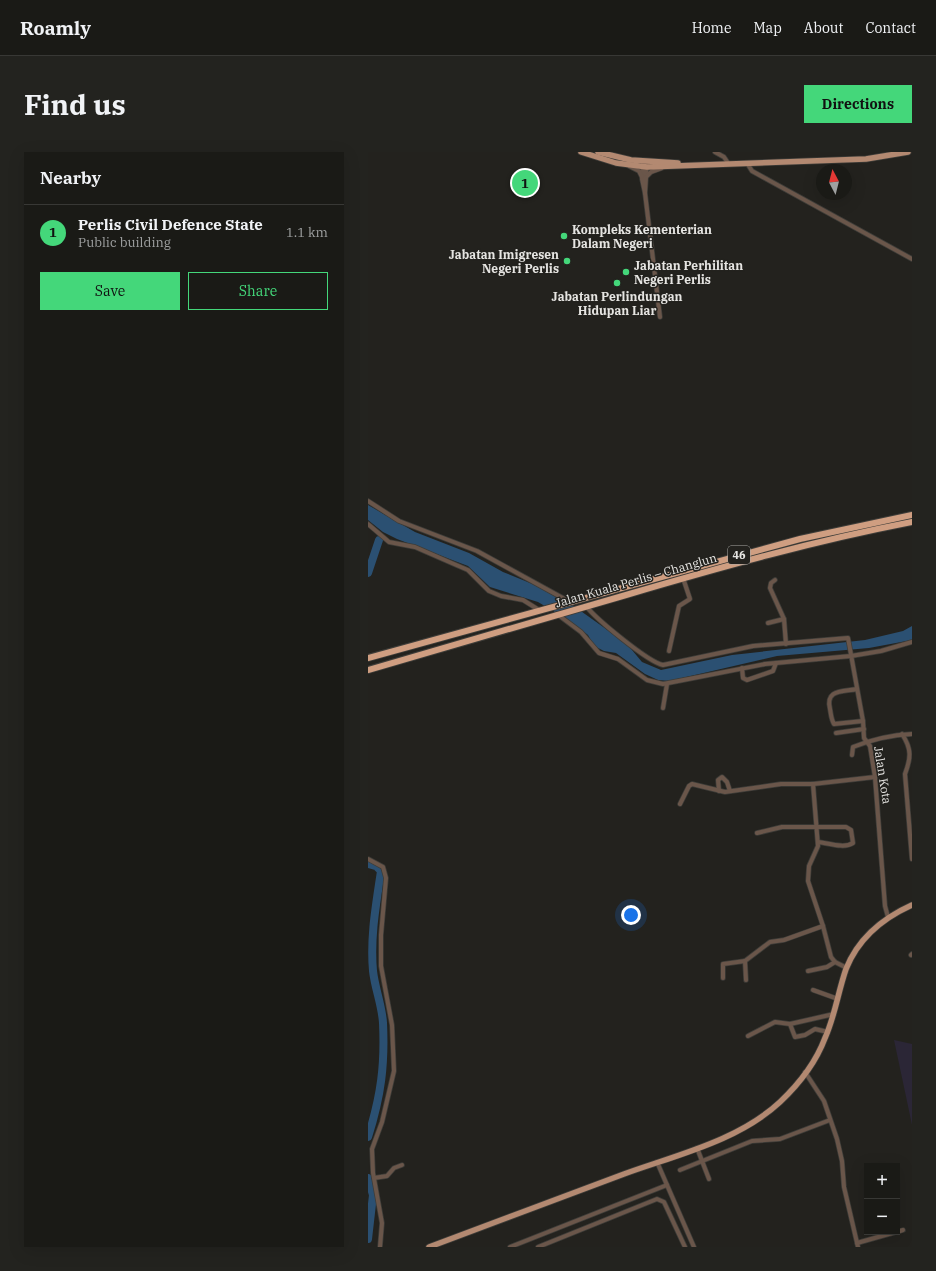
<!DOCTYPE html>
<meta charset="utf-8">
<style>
body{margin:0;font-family:"IBM Plex Serif",serif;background:#23231f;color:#f1f3f6}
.controls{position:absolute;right:12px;bottom:12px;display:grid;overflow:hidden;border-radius:0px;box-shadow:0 4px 16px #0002}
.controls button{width:36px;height:36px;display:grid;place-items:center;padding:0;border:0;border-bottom:1px solid #383835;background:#1a1a16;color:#f1f3f6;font:20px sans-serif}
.compass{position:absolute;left:448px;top:12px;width:36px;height:36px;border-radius:50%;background:#1a1a16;box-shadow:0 4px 16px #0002;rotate:353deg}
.you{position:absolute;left:263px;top:763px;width:14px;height:14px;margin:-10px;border:3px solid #fff;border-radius:50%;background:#1a73e8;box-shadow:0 0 0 6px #1a73e833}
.badge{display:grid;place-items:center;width:26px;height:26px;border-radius:50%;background:#44d77a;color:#111;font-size:13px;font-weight:700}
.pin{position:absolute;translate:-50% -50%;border:2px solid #fff;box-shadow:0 1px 4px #0006}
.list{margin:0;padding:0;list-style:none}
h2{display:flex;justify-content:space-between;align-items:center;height:52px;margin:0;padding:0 16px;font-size:17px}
h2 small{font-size:13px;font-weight:400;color:#9fa1a1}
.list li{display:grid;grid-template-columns:26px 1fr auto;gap:12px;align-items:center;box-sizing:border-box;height:56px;padding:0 16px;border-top:1px solid #383835}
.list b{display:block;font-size:15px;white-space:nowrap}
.list p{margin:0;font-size:13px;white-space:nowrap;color:#9fa1a1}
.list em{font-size:13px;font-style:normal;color:#9fa1a1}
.actions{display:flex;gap:8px;padding:12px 16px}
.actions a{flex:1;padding:9px 0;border:1px solid #44d77a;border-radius:0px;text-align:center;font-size:14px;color:#44d77a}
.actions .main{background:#44d77a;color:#111}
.map{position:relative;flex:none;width:544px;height:1095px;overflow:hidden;border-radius:0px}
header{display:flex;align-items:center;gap:24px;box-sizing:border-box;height:56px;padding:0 20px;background:#1a1a16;border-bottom:1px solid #383835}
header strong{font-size:19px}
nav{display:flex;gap:22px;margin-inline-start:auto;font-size:14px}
.intro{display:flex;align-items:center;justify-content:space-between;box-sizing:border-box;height:96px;padding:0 24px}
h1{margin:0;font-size:28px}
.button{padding:10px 18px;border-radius:0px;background:#44d77a;color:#111;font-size:14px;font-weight:700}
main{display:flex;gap:24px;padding:0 24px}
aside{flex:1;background:#1a1a16;border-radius:0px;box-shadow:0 4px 16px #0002}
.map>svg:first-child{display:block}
</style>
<header>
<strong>Roamly</strong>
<nav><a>Home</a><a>Map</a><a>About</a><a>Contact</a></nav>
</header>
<div class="intro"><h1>Find us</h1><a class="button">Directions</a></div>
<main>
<aside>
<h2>Nearby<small></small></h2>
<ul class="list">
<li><span class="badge">1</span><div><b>Perlis Civil Defence State</b><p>Public building</p></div><em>1.1 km</em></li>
</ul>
<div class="actions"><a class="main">Save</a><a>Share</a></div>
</aside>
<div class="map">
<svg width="544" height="1095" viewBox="0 0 544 1095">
<rect width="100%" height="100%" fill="#23221e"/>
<path fill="#2b2636" d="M526 888 544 892V973L540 954Z"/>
<path fill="#2b5072" d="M0 353 47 380 101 401 135 420 167 433 203 452 259 492 274 510 293 518 364 503 497 488 535 479 544 474V488L501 496 409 504 301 529 290 528 277 522 248 501 236 499 226 494 220 483 202 469 170 450 122 435 100 414 29 387 15 380 0 368Z"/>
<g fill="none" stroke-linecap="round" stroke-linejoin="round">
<g stroke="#2b5072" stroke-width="8">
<path d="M0 421 11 388"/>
<path d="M0 712 8 714 13 719C8 753 2 785 5 819 7 837 14 853 15 871 17 913 13 944 0 985"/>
<path d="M0 1026 5 1043 0 1087"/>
</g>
<defs>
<g id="minor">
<path d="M347 0 356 5 360 11"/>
<path d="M275 10 274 27 277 41 279 10"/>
<path d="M379 11 384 19 544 107"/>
<path d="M261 14 271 19 274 25"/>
<path d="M279 24 283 20 294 16"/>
<path d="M277 41 292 165"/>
<path d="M0 349 31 369 109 399 202 450"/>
<path d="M0 372 21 390 47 395 86 412 100 418 121 439 133 444 155 448 171 458"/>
<path d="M407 428 403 431 402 436 416 467 418 492"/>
<path d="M218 454C228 467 280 510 295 513L385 494 480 486 495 569 496 586 502 594 507 625 517 754 520 765"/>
<path d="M189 462 213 480 231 501 250 507 279 528 295 532 397 512 483 504 513 499 544 490"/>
<path d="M400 471 416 467"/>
<path d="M301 499 311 454 322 447 315 426"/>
<path d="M374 516 375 526 379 528 405 519 408 511"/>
<path d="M489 537C475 540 457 537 462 557 463 562 463 567 466 572L495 569"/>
<path d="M295 556 299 532"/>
<path d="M468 581 496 577"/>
<path d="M534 582C544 597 543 606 537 622L544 707"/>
<path d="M484 603 485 595C505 587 522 583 544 582"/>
<path d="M445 632 450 694 441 714 440 729 455 774 463 805 467 810 479 816"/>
<path d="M351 639 350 628 354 625 359 630 362 639"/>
<path d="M312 652 321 634 324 632 357 640 413 632H445L507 625"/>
<path d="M389 681 414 675H478L483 678 485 691C476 697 460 691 450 690"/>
<path d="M0 707 15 715 18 726 13 783V814L24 873 26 919 14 970 4 997 5 1021 14 1071 12 1095"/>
<path d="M543 803 544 802"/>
<path d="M440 819 459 815 467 810"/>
<path d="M355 826V812L377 809"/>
<path d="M378 828 377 809 402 790 416 788 455 774"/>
<path d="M445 838 470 847"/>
<path d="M422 872 427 885 437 883 447 877 460 880"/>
<path d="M380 884 407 870 422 872 466 862"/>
<path d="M437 920 456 949 469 987 474 1009 476 1035 490 1095"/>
<path d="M329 996 341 1027"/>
<path d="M289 1010 326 1095"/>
<path d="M312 1018 384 989 412 987 462 968"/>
<path d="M6 1026 19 1024 26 1016 34 1013"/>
<path d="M529 1080 535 1078"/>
<path d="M489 1091 528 1080"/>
<path d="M142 1095 299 1033"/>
<path d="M170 1095 289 1047 296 1050 317 1095"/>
</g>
<g id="major">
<path d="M213 0 248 11 279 15 498 7 540 0"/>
<path d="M230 0 263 8 310 11"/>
<path d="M61 1095C126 1071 191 1046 256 1022 308 1003 370 989 412 950 430 933 448 910 457 886 467 864 470 840 478 817 490 787 515 766 544 753"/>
</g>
<g id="highway">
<path d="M0 506 432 387 544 363"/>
<path d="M0 518C86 493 172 468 258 443 353 415 446 389 544 370"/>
</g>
</defs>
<use href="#minor" stroke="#3e3d39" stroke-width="5.5"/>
<use href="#major" stroke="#3e3d39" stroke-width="7"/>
<use href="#highway" stroke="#3e3d39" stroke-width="8"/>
<use href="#minor" stroke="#6a564a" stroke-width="4"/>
<use href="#major" stroke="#b38971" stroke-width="5.5"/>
<use href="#highway" stroke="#cf9e81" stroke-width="6"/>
</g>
<g fill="#44d77a" stroke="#23221e" stroke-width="1.5">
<circle cx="196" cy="84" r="4"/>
<circle cx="199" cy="109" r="4"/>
<circle cx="258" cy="120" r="4"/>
<circle cx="249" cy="131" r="4"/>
</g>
<g text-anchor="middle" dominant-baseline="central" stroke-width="3" stroke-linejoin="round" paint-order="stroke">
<rect fill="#23221e" stroke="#acaaa7" stroke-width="1" x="360" y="394" width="22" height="18" rx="3"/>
<g font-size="11" font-weight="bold" fill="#e6e5e2">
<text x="371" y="403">46</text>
</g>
<g font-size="12" font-weight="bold" fill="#e6e5e2" stroke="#23221e" text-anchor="start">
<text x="204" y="77">Kompleks Kementerian<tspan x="204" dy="14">Dalam Negeri</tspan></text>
<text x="191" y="102" text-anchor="end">Jabatan Imigresen<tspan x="191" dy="14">Negeri Perlis</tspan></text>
<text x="266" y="113">Jabatan Perhilitan<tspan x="266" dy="14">Negeri Perlis</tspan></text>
<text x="249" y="144" text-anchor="middle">Jabatan Perlindungan<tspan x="249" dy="14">Hidupan Liar</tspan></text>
</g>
<g font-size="12" fill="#e6e5e2" stroke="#23221e">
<text transform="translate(268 428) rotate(-16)">Jalan Kuala Perlis – Changlun</text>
<text transform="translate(515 623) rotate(81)">Jalan Kota</text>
</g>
</g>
</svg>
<div class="controls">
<button>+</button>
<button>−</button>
</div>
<svg class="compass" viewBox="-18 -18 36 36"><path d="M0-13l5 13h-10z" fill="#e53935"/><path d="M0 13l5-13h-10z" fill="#9fa1a1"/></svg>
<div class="you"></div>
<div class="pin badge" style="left:157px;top:31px">1</div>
</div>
</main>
